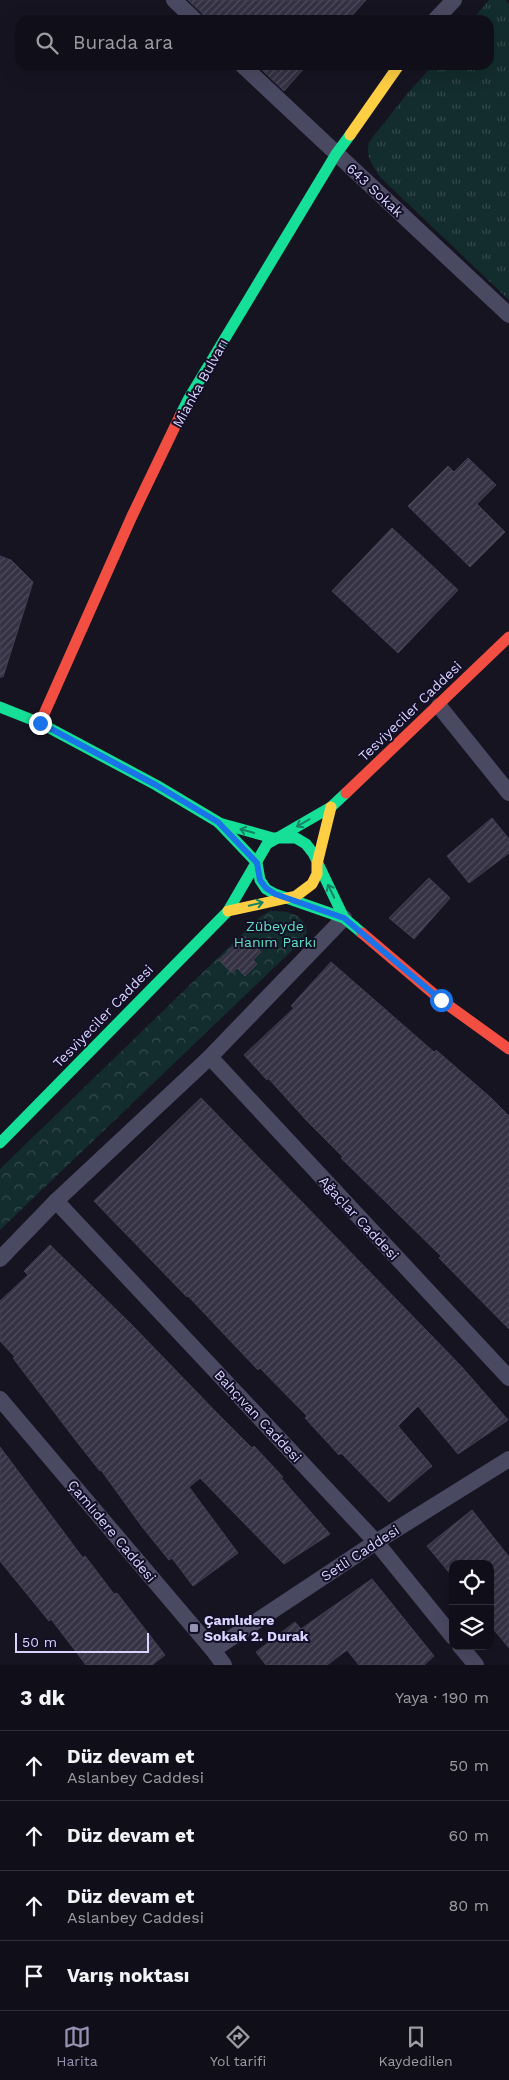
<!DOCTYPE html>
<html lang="tr">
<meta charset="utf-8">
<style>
body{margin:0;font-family:"Work Sans",sans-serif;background:#191822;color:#f1f3f6}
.controls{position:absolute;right:15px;bottom:15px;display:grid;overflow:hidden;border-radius:10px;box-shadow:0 5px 20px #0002}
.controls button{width:45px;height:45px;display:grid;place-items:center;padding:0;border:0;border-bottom:1px solid #302f38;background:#100f19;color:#f1f3f6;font:25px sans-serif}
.scale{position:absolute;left:15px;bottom:12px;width:134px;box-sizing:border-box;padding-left:5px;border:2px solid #d9d4ff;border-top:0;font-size:14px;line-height:18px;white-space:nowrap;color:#d9d4ff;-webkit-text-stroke:4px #130f26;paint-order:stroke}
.stop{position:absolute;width:15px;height:15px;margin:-11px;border:4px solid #1a73e8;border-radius:50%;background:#fff}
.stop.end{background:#1a73e8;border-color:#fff;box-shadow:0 1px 5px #0008}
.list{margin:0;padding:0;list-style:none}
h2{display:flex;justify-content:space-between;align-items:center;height:65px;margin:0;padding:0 20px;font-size:21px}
h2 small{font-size:16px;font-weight:400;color:#9c9ca2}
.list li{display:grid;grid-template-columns:32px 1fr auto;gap:15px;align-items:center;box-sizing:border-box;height:70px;padding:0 20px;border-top:1px solid #302f38}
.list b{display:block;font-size:19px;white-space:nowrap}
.list p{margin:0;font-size:16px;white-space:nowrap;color:#9c9ca2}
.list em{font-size:16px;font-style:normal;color:#9c9ca2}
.icon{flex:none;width:28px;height:28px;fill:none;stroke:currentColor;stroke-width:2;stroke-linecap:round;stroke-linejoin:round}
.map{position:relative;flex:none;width:509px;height:1665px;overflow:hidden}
.search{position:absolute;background:#100f19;box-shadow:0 5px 20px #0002;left:15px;right:15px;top:15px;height:55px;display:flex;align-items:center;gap:12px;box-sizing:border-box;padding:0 18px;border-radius:15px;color:#9c9ca2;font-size:19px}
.sheet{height:345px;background:#100f19}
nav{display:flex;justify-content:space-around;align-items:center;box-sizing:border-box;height:70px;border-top:1px solid #302f38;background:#100f19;font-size:14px;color:#9c9ca2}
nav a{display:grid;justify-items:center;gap:2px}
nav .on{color:#9591b1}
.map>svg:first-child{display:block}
</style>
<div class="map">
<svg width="509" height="1665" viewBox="0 0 509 1665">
<defs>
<pattern id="grass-tufts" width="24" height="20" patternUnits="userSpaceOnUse" patternTransform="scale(1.25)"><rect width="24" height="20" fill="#132c2d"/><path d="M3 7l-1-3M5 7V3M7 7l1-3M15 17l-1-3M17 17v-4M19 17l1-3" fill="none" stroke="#354a4c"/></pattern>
<pattern id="forest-crowns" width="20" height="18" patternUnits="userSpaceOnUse" patternTransform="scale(1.25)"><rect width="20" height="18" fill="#132c2d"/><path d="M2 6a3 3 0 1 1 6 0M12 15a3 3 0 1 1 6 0" fill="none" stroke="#354a4c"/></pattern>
<pattern id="building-hatch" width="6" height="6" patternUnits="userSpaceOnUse" patternTransform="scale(1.25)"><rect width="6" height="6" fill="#343243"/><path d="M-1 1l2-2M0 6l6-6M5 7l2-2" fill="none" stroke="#514f5f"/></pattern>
</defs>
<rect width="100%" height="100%" fill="#161421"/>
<path fill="url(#grass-tufts)" d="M489 0H505L509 4V300L381 178C373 166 365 157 369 142L406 95 433 65H489V20H472Z"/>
<path fill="url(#forest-crowns)" d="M270 911C286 911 303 912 307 931L305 938 0 1230V1169L261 916Z"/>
<g fill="url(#building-hatch)" stroke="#433f54">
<path d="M188 0H366L348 20H205L202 13Z"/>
<path d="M257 65H307L284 91Z"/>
<path d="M468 458 496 485 477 504 505 532 470 567 408 506 448 466 454 472Z"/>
<path d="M392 528 458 590 398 653 332 591Z"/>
<path d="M0 556 11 560 33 582 3 677H0Z"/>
<path d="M492 818 509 839V853L469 883 447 856Z"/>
<path d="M429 878 450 898 414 939 389 918Z"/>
<path d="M244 936 261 952 253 960 257 964 245 976 237 968 232 973 219 960Z"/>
<path d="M331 962 434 1052 436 1050 490 1097 509 1116V1329L439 1258 441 1256 341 1158 343 1157 307 1121 268 1078 267 1080 244 1055 294 1008 291 1006Z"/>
<path d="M201 1098 461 1366 508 1420 458 1454 418 1406 398 1426 432 1466 389 1502 341 1453 339 1455 305 1418 307 1416 260 1368 258 1370 188 1296 187 1297 94 1201Z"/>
<path d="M50 1245 132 1325 217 1413 252 1448 254 1446 283 1477 281 1478 330 1534 284 1564 200 1478 189 1487 238 1553 193 1586 172 1558 169 1560 143 1528 101 1470 100 1471 77 1442 13 1358 15 1357 0 1341V1301L28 1275 24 1271Z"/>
<path d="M0 1447 83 1558 85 1556 114 1594 117 1593 165 1655 152 1665H86L51 1619 49 1621 0 1561Z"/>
<path d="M472 1510 509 1557V1648L490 1625V1564H453V1577L427 1546Z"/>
<path d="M372 1579 434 1656 424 1665H359L347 1650 327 1665H266L256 1652 295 1622 301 1629Z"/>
</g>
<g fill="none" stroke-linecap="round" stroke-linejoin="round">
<g stroke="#4a4962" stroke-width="16">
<path d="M174 0 195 20"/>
<path d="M435 20 454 0"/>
<path d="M242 65 509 315"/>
<path d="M439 706 509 793"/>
<path d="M210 1057 509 1378"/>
<path d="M56 1201 376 1542 453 1637"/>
<path d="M0 1259 56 1201 210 1057 344 918"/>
<path d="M0 1399 213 1650 224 1665"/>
<path d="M460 1646 476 1665"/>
<path d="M213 1650 376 1542 509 1459"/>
</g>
<g stroke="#16e098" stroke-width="11">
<path d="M180 416 189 398 336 154 350 135"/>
<path d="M0 707 40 723 156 785 218 822 257 863 260 880 266 889 275 894 344 918 362 933"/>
<path d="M219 823 273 838H296L306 844 313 853 344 918"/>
<path d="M0 1143 228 911 267 844 331 807 346 793"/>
</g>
<g stroke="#ffcf43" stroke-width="11">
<path d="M350 135 399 65"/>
<path d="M228 911 296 896 312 884 317 874V864L331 807"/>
</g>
<g stroke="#f24e42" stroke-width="11">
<path d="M40 723 132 516 180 416"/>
<path d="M346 793 509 637"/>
<path d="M362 933 441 1000 509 1049"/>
</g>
</g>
<defs><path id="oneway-shaft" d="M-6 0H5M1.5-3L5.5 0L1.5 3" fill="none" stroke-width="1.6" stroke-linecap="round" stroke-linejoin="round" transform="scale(1.25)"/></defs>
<g stroke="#158265">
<use href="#oneway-shaft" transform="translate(303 823) rotate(150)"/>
<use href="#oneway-shaft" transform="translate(247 831) rotate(-164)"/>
<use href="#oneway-shaft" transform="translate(331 891) rotate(-116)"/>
<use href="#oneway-shaft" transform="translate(256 904) rotate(-14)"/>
</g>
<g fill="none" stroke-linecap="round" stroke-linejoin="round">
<path stroke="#1a73e8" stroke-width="6" d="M40 723 156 785 218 822 257 863 260 880 266 888 275 894 344 918 441 1000"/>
</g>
<rect fill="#9591b1" stroke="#130f26" stroke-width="2" x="189" y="1623" width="10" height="10" rx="2.5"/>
<g text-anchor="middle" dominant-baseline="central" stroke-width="4" stroke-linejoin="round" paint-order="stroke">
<g font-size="14" fill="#d9d4ff" stroke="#130f26">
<text transform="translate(375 190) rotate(43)">643 Sokak</text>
<text transform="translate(200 383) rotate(-61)">Mianka Bulvarı</text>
<text transform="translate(410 711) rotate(-44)">Tesviyeciler Caddesi</text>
<text transform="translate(103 1016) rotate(-46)">Tesviyeciler Caddesi</text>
<text transform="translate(359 1218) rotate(47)">Ağaçlar Caddesi</text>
<text transform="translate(258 1416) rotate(47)">Bahçıvan Caddesi</text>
<text transform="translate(112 1531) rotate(50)">Çamlıdere Caddesi</text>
<text transform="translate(360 1553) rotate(-33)">Setli Caddesi</text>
</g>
<g font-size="14" fill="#5fe0c0" stroke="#130f26">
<text x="275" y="926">Zübeyde<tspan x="275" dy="16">Hanım Parkı</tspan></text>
</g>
<g font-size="14" font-weight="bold" fill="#d9d4ff" stroke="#130f26" text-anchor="start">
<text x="204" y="1620">Çamlıdere<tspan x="204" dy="16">Sokak 2. Durak</tspan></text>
</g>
</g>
</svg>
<div class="controls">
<button><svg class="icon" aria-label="locate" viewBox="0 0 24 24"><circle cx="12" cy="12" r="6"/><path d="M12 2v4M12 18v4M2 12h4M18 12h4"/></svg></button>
<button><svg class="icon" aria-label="layers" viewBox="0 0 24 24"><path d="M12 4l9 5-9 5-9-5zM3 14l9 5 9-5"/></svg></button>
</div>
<div class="scale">50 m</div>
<div class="stop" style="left:441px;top:1000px"></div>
<div class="stop end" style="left:40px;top:723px"></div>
<div class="search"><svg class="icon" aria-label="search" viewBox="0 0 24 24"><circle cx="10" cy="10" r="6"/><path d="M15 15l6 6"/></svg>Burada ara</div>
</div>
<section class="sheet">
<h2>3 dk<small>Yaya · 190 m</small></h2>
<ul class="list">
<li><svg class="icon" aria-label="ahead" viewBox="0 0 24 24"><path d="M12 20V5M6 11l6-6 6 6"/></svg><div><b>Düz devam et</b><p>Aslanbey Caddesi</p></div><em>50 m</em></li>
<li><svg class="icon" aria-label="ahead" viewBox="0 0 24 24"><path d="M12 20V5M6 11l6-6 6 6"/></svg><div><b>Düz devam et</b></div><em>60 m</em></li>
<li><svg class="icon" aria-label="ahead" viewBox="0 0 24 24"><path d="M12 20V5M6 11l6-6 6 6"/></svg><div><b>Düz devam et</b><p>Aslanbey Caddesi</p></div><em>80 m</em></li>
<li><svg class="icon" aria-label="arrive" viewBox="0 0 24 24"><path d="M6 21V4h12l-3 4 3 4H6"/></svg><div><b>Varış noktası</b></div></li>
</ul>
</section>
<nav>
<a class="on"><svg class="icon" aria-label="map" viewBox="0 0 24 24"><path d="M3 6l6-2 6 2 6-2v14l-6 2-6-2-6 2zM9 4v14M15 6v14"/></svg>Harita</a>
<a><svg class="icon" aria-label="directions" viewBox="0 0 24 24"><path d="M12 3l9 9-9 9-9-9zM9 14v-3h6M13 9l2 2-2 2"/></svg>Yol tarifi</a>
<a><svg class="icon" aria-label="saved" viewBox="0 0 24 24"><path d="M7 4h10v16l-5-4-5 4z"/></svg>Kaydedilen</a>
</nav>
